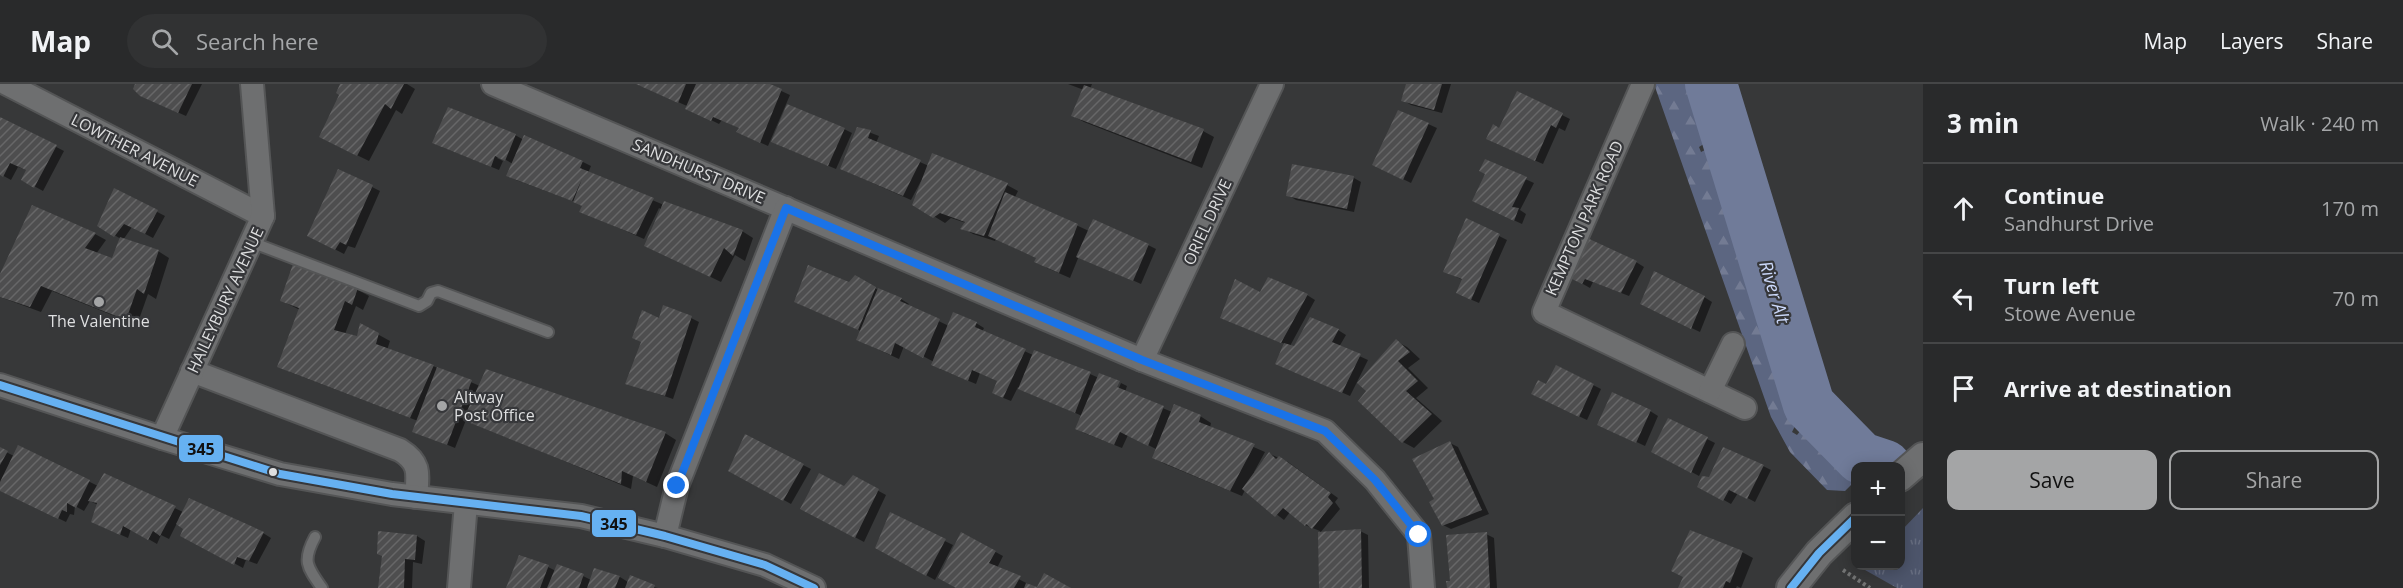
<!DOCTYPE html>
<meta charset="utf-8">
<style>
body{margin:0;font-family:"Open Sans",sans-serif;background:#313233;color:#f1f3f6}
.controls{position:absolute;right:18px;bottom:18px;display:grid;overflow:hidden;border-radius:12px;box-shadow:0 3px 15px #0003}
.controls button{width:54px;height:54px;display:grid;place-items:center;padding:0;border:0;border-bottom:2px solid #454647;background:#292a2b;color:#f1f3f6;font:30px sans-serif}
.stop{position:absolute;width:18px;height:18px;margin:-14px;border:4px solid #1a73e8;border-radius:50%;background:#fff}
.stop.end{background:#1a73e8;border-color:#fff;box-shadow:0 2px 6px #0008}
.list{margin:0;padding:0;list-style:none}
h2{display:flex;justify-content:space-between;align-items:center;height:78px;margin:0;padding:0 24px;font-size:26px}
h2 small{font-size:20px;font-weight:400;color:#a5a7a9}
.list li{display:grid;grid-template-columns:39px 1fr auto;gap:18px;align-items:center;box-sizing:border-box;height:90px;padding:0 24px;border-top:2px solid #454647}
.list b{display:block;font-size:22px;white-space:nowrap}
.list p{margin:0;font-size:20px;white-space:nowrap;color:#a5a7a9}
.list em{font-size:20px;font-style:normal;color:#a5a7a9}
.actions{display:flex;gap:12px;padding:18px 24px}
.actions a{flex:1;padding:14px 0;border:2px solid #a4a5a6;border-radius:12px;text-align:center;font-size:21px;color:#a4a5a6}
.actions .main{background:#a4a5a6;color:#111}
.icon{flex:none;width:33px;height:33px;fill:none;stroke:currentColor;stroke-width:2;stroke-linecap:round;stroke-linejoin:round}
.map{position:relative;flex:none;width:1923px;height:504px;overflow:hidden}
header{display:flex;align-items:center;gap:36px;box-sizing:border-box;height:84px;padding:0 30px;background:#292a2b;border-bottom:2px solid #454647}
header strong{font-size:28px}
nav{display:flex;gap:33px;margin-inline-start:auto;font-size:21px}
.search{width:420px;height:54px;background:#313233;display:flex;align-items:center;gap:15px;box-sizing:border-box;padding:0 21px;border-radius:33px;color:#a5a7a9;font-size:22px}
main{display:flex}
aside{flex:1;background:#292a2b}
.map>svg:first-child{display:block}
</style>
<header>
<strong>Map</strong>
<div class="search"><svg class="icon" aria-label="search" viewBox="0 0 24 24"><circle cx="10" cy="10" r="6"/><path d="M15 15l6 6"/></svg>Search here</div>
<nav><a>Map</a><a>Layers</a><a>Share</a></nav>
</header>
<main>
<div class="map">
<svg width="1923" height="504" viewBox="0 0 1923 504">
<defs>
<pattern id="grass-tufts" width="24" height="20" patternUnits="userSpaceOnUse" patternTransform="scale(1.5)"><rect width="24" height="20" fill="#4d556b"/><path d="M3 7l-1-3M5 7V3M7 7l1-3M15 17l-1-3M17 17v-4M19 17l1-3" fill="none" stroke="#666d80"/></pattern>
<pattern id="forest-firs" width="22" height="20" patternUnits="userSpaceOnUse" patternTransform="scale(1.5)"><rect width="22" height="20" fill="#5c6681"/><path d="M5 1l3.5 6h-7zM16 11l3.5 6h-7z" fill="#737b93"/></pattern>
<pattern id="building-hatch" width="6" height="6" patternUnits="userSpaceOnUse" patternTransform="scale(1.5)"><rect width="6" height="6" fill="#4e4e4f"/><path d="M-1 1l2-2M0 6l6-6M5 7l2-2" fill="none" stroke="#676768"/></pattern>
</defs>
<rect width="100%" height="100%" fill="#373839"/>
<path fill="url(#grass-tufts)" d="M1923 424V504H1897L1865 486 1869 482H1900L1901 447Z"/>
<path fill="url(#forest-firs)" d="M1654 0H1696L1713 54 1699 63 1701 68 1715 61 1795 314 1802 328 1792 348 1797 351 1810 335 1837 364 1862 382H1856L1855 397 1845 407 1827 406 1790 368 1771 333Z"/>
<g fill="#0007">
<path d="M137 0H202L186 32 150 16Z"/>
<path d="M342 0H407L415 5 402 30 396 26 369 77 332 59Z"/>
<path d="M637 0H766L790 11 768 62 746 52 740 44 722 36 719 40 695 28 687 22Z"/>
<path d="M1068 0H1092L1090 5 1203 47 1214 53 1202 84 1084 38 1073 32 1084 6Z"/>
<path d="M1408 0H1451L1442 29 1411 21 1403 16Z"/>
<path d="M1517 9 1570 35 1565 47 1559 44 1543 80 1495 59Z"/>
<path d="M1399 27 1437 44 1411 99 1382 85Z"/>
<path d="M0 34 64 67 43 107 23 96 27 86 18 83 11 96 0 90Z"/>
<path d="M858 44 879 52 876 59 929 82 1007 101 1018 107 1015 113 1089 147 1148 161 1156 165 1141 200 1079 172 1070 194 1047 184 1037 174 996 155 995 157 973 150 962 144 966 139 951 134 945 139 914 120 923 98 921 97 911 116 850 89Z"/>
<path d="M844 45 852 49 836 85 781 62Z"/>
<path d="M515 51 524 56 525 53 583 78 591 82 588 89 664 121 742 147 753 154 745 177 735 171 721 198 657 167 662 126 659 124 644 155 589 131 584 123 578 119 516 96 508 91 513 80 499 72 497 74 503 77 499 86 442 63Z"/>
<path d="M1485 77 1534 99 1520 126 1526 130 1522 140 1481 121 1487 90Z"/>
<path d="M1354 94 1361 98 1354 128 1296 116 1288 111Z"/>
<path d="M372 103 380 107 355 164 348 162 344 170 317 156Z"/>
<path d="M115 106 165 132 153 154 132 143 123 156 158 167 169 174 156 215 148 210 137 241 52 207 41 228 0 213V193L95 150 106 156 96 170 113 176 121 155 99 142Z"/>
<path d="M1499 152 1507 156 1479 219 1465 213 1463 196 1445 188Z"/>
<path d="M1636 178 1644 183 1629 212 1593 198 1590 204 1576 196Z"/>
<path d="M294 181 358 206 369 212 363 226 356 222 345 250 358 254 361 241 390 257 387 266 433 282 480 302 665 349 676 356 657 403 633 392 631 405 466 336 455 364 414 347 418 337 290 288 279 282 300 226 282 217Z"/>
<path d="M855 193 880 207 901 215 909 220 907 222 949 242 976 239 984 244 982 248 1033 271 1035 267 1090 290 1099 294 1114 310 1116 311 1121 299 1127 302 1125 308 1172 328 1200 332 1211 339 1210 344 1265 368 1254 388 1256 389 1270 370 1288 378 1338 414 1335 418 1340 425 1320 449 1360 447 1368 451 1369 504H1320V447L1305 441 1290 428 1284 436 1245 406 1242 412 1165 380 1154 374 1158 366 1128 351 1122 364 1084 349 1077 345 1082 332 1018 303 1011 317 1001 313 998 297 980 289 976 300 940 285 934 278 904 262 899 275 866 260 861 247 804 222 849 200Z"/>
<path d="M1261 210 1307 211 1315 216 1290 262 1295 264 1338 246 1346 251 1339 263 1368 276 1350 312 1284 283 1285 260 1222 234Z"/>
<path d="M1704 213 1712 218 1700 248 1649 224Z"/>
<path d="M691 234 699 238 673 315 626 299 660 237Z"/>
<path d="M1396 257 1407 263 1420 275 1408 284 1428 304 1416 314 1442 337 1414 364 1403 358 1368 307Z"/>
<path d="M1557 283 1601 305 1587 336 1540 314Z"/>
<path d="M1650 327 1658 332 1645 362 1605 343Z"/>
<path d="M1669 336 1715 359 1699 392 1653 367Z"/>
<path d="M1450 359 1458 363 1489 430 1451 445 1443 441 1436 416Z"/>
<path d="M19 363 98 402 105 391 183 428 263 449 271 454 257 480 246 476 243 484 182 451 185 444 177 439 169 455 161 451 157 460 131 445 128 454 101 442 98 421 90 417 84 427 75 422 74 431 70 430 66 438 0 406V365L14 372Z"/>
<path d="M803 381 811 385 791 420 730 386Z"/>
<path d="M1763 382 1771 386 1755 418 1738 409 1731 420 1699 402 1710 395Z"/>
<path d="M853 393 886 411 864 458 802 425 845 404Z"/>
<path d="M890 430 953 461 935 496 877 464Z"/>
<path d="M379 449 417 452 425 457 422 480 413 478 412 504H379L384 473Z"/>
<path d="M962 450 1003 472 997 484 1036 504H959Z"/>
<path d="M1486 450 1494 454 1497 504H1448Z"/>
<path d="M1742 468 1753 474 1741 504 1737 502 1736 504H1680Z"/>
<path d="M548 483 556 487 583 492 591 496 595 486 620 493 628 498 658 504H507Z"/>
</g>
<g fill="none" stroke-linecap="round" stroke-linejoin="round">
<path stroke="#707b99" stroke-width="52" d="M1711 0 1809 321 1861 374 1885 382"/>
</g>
<g fill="url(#building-hatch)">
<path d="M135 0H192L178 29 140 12 133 5Z"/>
<path d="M340 0H404L391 25 385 20 357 72 319 53 339 11 336 9Z"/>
<path d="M636 0H686L678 19Z"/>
<path d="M696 0H770L782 5 760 59 736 48 739 44 713 33 711 37 685 25Z"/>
<path d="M1406 0H1442L1434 26 1401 17Z"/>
<path d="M1084 1 1204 45 1191 78 1071 32Z"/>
<path d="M1517 7 1563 29 1556 44 1551 41 1535 77 1486 55 1493 40 1499 44Z"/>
<path d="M787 20 845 44 828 82 771 58Z"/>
<path d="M448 23 516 50 505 77 495 72 491 83 432 59Z"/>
<path d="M1398 26 1429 39 1403 96 1372 81Z"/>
<path d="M0 33 57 61 34 104 21 96 26 86 10 79 3 93 0 91Z"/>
<path d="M857 43 871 46 868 54 921 76 903 112 840 85Z"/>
<path d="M524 51 583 77 580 84 654 114 636 151 579 128 582 122 573 118 582 95 572 117 506 92Z"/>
<path d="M932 69 1008 99 984 152 960 145 965 138 940 129 933 134 912 121Z"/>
<path d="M1485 75 1527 93 1512 123 1519 124 1514 137 1472 117 1485 90 1479 87Z"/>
<path d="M1292 80 1354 92 1347 125 1286 112Z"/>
<path d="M338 85 373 101 346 161 340 158 335 166 307 152Z"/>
<path d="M114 104 158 126 145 150 124 140 114 153 97 142Z"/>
<path d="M1005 108 1078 140 1059 189 1034 178 1036 174 988 152Z"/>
<path d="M664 117 743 146 733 172 724 164 710 193 644 162Z"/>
<path d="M32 121 96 149 85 164 112 174 120 153 159 166 144 210 137 205 126 236 41 202 30 223 0 213V190Z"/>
<path d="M1466 134 1500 150 1471 216 1456 209 1462 195 1443 188Z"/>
<path d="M1093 135 1149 160 1133 197 1076 173Z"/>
<path d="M1585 153 1637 177 1621 209 1585 195 1582 200 1566 192Z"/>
<path d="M293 180 358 204 352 221 345 217 334 246 357 252 360 239 379 249 376 260 434 281 410 334 277 283 299 224 280 217Z"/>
<path d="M808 181 849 198 855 191 876 203 858 246 794 218Z"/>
<path d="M1654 187 1705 212 1691 245 1640 220Z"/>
<path d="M1268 193 1308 210 1281 259 1220 234 1235 195 1260 208Z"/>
<path d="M878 204 902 214 900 217 940 235 923 274 895 259 891 271 856 256Z"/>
<path d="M663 221 692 232 665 312 625 300 641 258 632 254 642 226 659 234Z"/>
<path d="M953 228 977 238 975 243 1026 265 1003 314 992 309 997 297 972 286 968 297 931 281Z"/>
<path d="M1310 233 1339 245 1332 258 1361 270 1342 309 1275 280 1284 259 1294 262Z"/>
<path d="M1396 255 1410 268 1398 277 1418 297 1406 307 1432 330 1402 359 1358 317 1366 307 1357 299Z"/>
<path d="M1034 266 1091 288 1075 329 1018 305Z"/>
<path d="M1556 281 1594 300 1579 333 1531 310 1538 296 1546 300Z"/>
<path d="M437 283 472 296 447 361 412 348Z"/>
<path d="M486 285 666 348 646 398 622 387 621 400 463 336Z"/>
<path d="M1099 289 1120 297 1117 303 1164 322 1148 362 1120 348 1114 361 1075 345Z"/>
<path d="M1612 308 1651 326 1636 359 1597 341Z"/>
<path d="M1174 320 1201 331 1199 338 1255 360 1230 407 1152 374Z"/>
<path d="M1668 334 1708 353 1691 389 1651 368Z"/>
<path d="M745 350 804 380 783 417 728 387Z"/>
<path d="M1450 357 1482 426 1442 442 1429 418 1434 415 1412 375Z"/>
<path d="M18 361 90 396 76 424 67 419V428L62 426 58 435 0 407V398Z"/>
<path d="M0 363 8 367 0 381Z"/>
<path d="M1723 363 1764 381 1747 415 1729 406 1723 417 1697 403 1702 392 1709 393Z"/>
<path d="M1269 368 1276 375 1279 372 1331 409 1328 413 1333 419 1312 445 1306 440 1305 442 1283 424 1275 433 1242 405Z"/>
<path d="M104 389 176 422 160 452 153 447 148 456 123 442 120 451 91 438 97 419 88 417Z"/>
<path d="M819 389 844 402 853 391 879 405 855 454 800 425Z"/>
<path d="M189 414 264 448 249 477 237 473 234 481 180 452 183 445 176 440Z"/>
<path d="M890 428 946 455 926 492 875 464Z"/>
<path d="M1361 445 1362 504H1319L1318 448Z"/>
<path d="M1690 446 1743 467 1730 499 1726 497 1723 504H1678L1683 493 1671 487Z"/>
<path d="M378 447 417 451 415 476 405 475 404 504H378L382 472 377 470Z"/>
<path d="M961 448 996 467 989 479 1021 492 1014 504H956L938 494Z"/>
<path d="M1487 448 1490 504H1447L1446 497H1450L1446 451Z"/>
<path d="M519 471 549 481 540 504H506Z"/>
<path d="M557 480 584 490 579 504H547Z"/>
<path d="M594 484 620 492 615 504H587Z"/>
<path d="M1044 489 1071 504H1024L1026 499 1037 503Z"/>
<path d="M630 491 655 501 654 504H625Z"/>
</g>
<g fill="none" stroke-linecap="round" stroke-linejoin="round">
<defs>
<g id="service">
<path d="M251 158 419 222 427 217 431 209 438 207 548 248"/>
<path d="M315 453C302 477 307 483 322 504"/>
</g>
<g id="minor">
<path d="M7 0 263 132"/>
<path d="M493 0 1142 276 1325 347 1375 396 1419 451 1423 504"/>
<path d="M1643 0 1544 228 1745 324"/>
<path d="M1142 276 1272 0"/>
<path d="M192 287 400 366C421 379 418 390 416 413"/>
<path d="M0 301 162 354 280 390 392 410 581 432 665 452 765 481 814 504"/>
<path d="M1710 307 1733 260"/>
<path d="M162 354 263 132 252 0"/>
<path d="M665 452 677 402 786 124"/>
<path d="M459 504 466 419"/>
</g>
<g id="tertiary">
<path d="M1900 393 1923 373"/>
<path d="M1791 504 1819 469 1856 433"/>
</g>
</defs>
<use href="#service" stroke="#545556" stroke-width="14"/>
<use href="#minor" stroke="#545556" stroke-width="26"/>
<use href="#tertiary" stroke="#545556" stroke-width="32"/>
<path stroke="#737474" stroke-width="4" stroke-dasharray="3 3" stroke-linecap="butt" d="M1843 486 1870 504"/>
<use href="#service" stroke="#6e6f70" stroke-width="10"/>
<use href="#minor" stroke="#6e6f70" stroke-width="22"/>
<use href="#tertiary" stroke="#6e6f70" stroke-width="28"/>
<defs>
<g id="bus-1">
<path d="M0 301 280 390 392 410 581 432 665 452 765 481 814 504"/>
<path d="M1791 504 1819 469 1856 433"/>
</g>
</defs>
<use href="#bus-1" stroke="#36373a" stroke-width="12"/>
<use href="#bus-1" stroke="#66b1f2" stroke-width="8"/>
</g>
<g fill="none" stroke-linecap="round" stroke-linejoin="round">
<path stroke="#1a73e8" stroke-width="8" d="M677 402 786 124 1142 276 1325 347 1375 396 1419 451"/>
</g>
<g fill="#a4a5a6" stroke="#36373a" stroke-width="2">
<circle cx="99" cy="218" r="6"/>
<circle cx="442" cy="322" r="6"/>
</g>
<circle fill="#dedfe0" stroke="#36373a" stroke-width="2" cx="273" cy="388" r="5"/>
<g text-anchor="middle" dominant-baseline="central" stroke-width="4.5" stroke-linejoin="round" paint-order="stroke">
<g font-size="16" fill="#dedfe0" stroke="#36373a">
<text transform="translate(135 66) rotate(27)">LOWTHER AVENUE</text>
<text transform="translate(699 87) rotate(23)">SANDHURST DRIVE</text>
<text transform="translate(1584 134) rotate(-66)">KEMPTON PARK ROAD</text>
<text transform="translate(1207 138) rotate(-65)">ORIEL DRIVE</text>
<text transform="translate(225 216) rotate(-65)">HAILEYBURY AVENUE</text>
</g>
<g font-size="16" fill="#dedfe0" stroke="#36373a">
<text x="99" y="237">The Valentine</text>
<text x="454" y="313" text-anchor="start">Altway<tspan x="454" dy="18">Post Office</tspan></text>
</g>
<g font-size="18" font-style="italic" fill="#cbd8fa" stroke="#36373a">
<text transform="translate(1775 208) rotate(73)">River Alt</text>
</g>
</g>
<g stroke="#36373a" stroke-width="2">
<rect x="178" y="350" width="46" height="29" rx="6" fill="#66b1f2"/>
<rect x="591" y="425" width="46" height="29" rx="6" fill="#66b1f2"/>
</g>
<g font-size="16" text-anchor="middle" font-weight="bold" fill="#111">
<text x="201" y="371">345</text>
<text x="614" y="446">345</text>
</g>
</svg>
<div class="controls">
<button>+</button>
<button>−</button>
</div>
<div class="stop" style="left:1419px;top:451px"></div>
<div class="stop end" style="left:677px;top:402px"></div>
</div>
<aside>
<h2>3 min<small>Walk · 240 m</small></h2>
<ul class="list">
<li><svg class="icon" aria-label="ahead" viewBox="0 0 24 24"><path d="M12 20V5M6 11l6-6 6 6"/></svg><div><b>Continue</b><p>Sandhurst Drive</p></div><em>170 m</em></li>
<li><svg class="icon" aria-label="left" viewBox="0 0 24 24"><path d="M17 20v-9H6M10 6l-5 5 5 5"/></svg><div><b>Turn left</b><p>Stowe Avenue</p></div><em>70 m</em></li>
<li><svg class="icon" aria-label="arrive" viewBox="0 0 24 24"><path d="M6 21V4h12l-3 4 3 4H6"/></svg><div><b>Arrive at destination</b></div></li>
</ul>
<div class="actions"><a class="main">Save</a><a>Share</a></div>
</aside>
</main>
